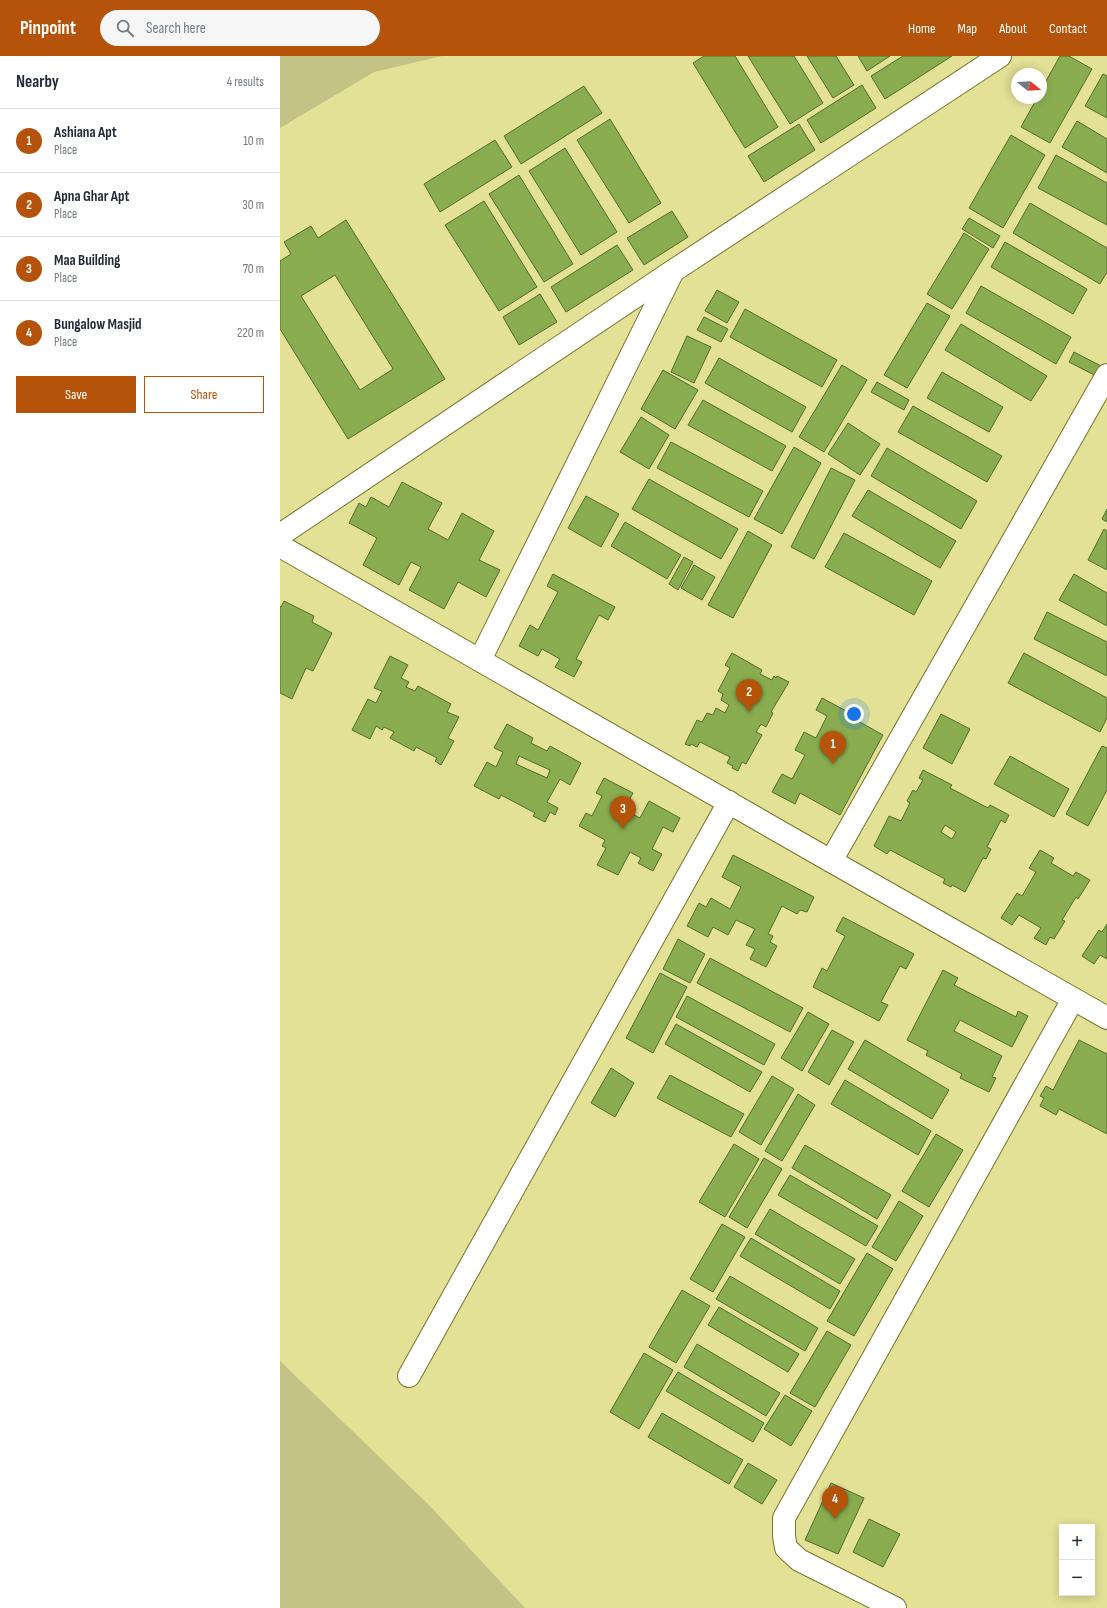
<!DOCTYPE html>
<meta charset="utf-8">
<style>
body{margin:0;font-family:"Sofia Sans Condensed",sans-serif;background:#f6f6f7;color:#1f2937}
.controls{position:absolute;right:12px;bottom:12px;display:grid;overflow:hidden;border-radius:0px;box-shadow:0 2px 10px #0003}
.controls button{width:36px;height:36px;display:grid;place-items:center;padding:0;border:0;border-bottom:1px solid #e0e1e3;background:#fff;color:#1f2937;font:20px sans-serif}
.compass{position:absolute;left:731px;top:12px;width:36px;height:36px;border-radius:50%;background:#fff;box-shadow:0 2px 10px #0003;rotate:108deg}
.you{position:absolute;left:574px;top:658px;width:14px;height:14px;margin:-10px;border:3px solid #fff;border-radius:50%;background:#1a73e8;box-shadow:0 0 0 6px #1a73e833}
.badge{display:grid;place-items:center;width:26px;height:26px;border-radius:50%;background:#b45309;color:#fff;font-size:13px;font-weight:700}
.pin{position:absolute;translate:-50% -33px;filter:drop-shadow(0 1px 2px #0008)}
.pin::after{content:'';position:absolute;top:21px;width:14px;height:12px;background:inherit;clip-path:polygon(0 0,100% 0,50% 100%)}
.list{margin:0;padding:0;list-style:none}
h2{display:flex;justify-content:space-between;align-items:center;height:52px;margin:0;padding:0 16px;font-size:17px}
h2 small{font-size:13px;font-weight:400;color:#747a83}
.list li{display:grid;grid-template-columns:26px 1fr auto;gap:12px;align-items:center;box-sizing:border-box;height:64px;padding:0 16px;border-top:1px solid #e0e1e3}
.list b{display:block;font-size:15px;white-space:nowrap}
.list p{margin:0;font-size:13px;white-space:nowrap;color:#747a83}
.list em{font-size:13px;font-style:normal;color:#747a83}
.actions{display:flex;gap:8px;padding:12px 16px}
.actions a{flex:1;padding:9px 0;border:1px solid #b45309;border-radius:0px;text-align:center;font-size:14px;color:#b45309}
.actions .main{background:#b45309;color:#fff}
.icon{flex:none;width:22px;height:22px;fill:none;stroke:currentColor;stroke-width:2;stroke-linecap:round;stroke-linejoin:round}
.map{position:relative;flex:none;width:827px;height:1552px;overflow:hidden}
header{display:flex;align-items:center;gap:24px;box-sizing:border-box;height:56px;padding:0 20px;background:#b45309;color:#fff}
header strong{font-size:19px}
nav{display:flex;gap:22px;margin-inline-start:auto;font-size:14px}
.search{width:280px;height:36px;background:#f6f6f7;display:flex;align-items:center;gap:10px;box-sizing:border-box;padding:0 14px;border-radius:22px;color:#747a83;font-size:15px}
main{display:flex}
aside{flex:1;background:#fff}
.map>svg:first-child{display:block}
</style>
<header>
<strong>Pinpoint</strong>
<div class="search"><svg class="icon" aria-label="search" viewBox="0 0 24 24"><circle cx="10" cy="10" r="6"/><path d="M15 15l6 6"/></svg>Search here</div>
<nav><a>Home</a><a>Map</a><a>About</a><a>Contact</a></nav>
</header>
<main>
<aside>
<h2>Nearby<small>4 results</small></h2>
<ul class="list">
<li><span class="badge">1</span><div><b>Ashiana Apt</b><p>Place</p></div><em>10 m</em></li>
<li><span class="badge">2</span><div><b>Apna Ghar Apt</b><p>Place</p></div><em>30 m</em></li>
<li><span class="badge">3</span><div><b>Maa Building</b><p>Place</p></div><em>70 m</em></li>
<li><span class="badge">4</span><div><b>Bungalow Masjid</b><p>Place</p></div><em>220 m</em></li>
</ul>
<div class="actions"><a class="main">Save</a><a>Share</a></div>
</aside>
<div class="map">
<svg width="827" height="1552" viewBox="0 0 827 1552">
<rect width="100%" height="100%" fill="#e3e196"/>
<g fill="#c4c284">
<path d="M0 0H162L94 16 0 72Z"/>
<path d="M0 1305 150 1450 245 1552H0Z"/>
</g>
<g fill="#89ac4f" stroke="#536c2b" fill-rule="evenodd">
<path d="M424 0H455L498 71 465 92 413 7Z"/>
<path d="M468 0H514L543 47 510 68Z"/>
<path d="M527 0H556L574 29 553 42Z"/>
<path d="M578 0H610L587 15Z"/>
<path d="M623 0H672L605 43 591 20Z"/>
<path d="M780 0H789L812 13 770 87 741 71 757 42H761V34Z"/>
<path d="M823 18 827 20V62L805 50Z"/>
<path d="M582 29 596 52 541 87 527 64Z"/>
<path d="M304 30 322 57 241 108 224 80Z"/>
<path d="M330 63 381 147 349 167 297 84Z"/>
<path d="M797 65 827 83V117L782 91Z"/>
<path d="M519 68 535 94 484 126 468 100Z"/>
<path d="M731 79 765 99 723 172 689 152Z"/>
<path d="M215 84 232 111 160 156 144 128Z"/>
<path d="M285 92 337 176 301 199 249 115Z"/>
<path d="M776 99 827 127V169L758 132Z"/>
<path d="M239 119 293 208 264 226 209 138Z"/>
<path d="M204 145 257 231 219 255 165 169Z"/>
<path d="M750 147 827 192V216L820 228 733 177Z"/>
<path d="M392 155 408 181 364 209 347 182Z"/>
<path d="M689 162 720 180 713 192 682 173Z"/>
<path d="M66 164 165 323 68 383 0 273V205L11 198 4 186 31 170 38 182ZM55 219 113 313 80 334 21 240Z"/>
<path d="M684 177 709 193 672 253 647 238Z"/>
<path d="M725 186 807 233 793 258 711 211Z"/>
<path d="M337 189 353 214 286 256 271 231Z"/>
<path d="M701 230 791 281 776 308 686 257Z"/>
<path d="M437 234 459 246 447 267 425 255Z"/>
<path d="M260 238 277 266 239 289 223 261Z"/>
<path d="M647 247 670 260 627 332 604 319Z"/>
<path d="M465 253 557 304 542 331 450 281Z"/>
<path d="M424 261 448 273 441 286 417 274Z"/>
<path d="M681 268 767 320 751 345 665 294Z"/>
<path d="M407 280 431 291 414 327 391 316Z"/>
<path d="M794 296 823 311 818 321 789 306Z"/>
<path d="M439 302 526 351 512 376 425 327Z"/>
<path d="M562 309 587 324 544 396 519 381Z"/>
<path d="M383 314 418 334 395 373 361 353Z"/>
<path d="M662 316 723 351 709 376 647 342Z"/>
<path d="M597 326 629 344 624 354 591 336Z"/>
<path d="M423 344 506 390 492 415 408 369Z"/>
<path d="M633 350 722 400 707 426 618 376Z"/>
<path d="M361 361 389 379 369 413 340 396Z"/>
<path d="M568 367 600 388 580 419 548 398Z"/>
<path d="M391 386 483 435 469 461 377 412Z"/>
<path d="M514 391 541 407 502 478 474 463Z"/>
<path d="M607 392 697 445 681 473 591 420Z"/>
<path d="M551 412 575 424 534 503 511 491Z"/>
<path d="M369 423 458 473 441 503 352 453Z"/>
<path d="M122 426 162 447 148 473 168 484 182 457 214 475 199 504 220 514 206 541 178 526 164 553 129 534 141 511 131 506 119 529 83 509 97 482 69 467 79 447 86 451 91 441 109 451Z"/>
<path d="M588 434 676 485 660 512 572 460Z"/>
<path d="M306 440 339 458 321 491 288 472Z"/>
<path d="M827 453V466L822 463Z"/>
<path d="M345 466 401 499 387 523 331 490Z"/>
<path d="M824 473 827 475V514L808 504Z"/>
<path d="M468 475 492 489 453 562 428 549Z"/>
<path d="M564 477 652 525 634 559 545 511Z"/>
<path d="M404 501 413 506 398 534 389 528Z"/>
<path d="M414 509 435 521 422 544 401 532Z"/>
<path d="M273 518 335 551 328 564 319 559 296 603 302 606 294 621 275 611 280 603 262 593 258 600 239 590 250 569 258 574 278 536 267 530Z"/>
<path d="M794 518 827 537V570L779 544Z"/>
<path d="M4 545 34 560 32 566 52 577 33 615 26 612 12 643 0 637V550L1 551Z"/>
<path d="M767 556 827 586V620L754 583Z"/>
<path d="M452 597 482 614 480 618 492 624 494 620 496 622 497 620 509 626 491 656 493 657 486 671 481 668 476 676 482 679 466 708 462 706 458 715 452 712 453 710 447 707 450 701 420 686 417 691 411 688 410 690 405 688 417 664 422 666 427 657 433 659 436 652 445 657 449 649 441 644 443 638 438 635 450 612 445 609Z"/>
<path d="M744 597 827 642V662L820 676 728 627Z"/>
<path d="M110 600 128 609 121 622 129 626 126 631 135 635 138 630 171 648 167 656 179 661 168 682 174 685 161 709 155 705 157 702 136 691 134 695 110 682 114 676 104 671 102 674 96 670 90 683 72 674 88 643 96 647 102 635 94 632Z"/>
<path d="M542 642 570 657 569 660 603 679 560 759 520 737 515 748 492 736 502 718 512 723 525 699 515 694 524 676 536 682 547 660 536 654Z"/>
<path d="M661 658 690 673 672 708 643 692Z"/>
<path d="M227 668 253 682 251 687 267 695 270 690 301 707 290 729 280 723 267 746 278 752 275 759 270 756 265 766 253 760 255 757 221 739 219 743 194 730 207 706 216 711 223 696 214 692ZM239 700 270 714 267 722 236 708Z"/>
<path d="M822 690 827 692V734L808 770 786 758Z"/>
<path d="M730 700 789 733 774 761 714 728Z"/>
<path d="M643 714 672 729 670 732 708 752 710 749 729 759 725 767 721 764 707 791 711 793 706 803 703 802 685 836 672 829 671 831 663 827 665 823 610 794 607 798 594 790 609 760 621 765 630 747 627 745 633 734 636 736 643 724 639 722ZM665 769 676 776 672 783 661 776Z"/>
<path d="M324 722 353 737 344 754 360 762 369 745 400 762 393 776 383 771 372 793 382 798 373 815 358 807 361 802 350 796 338 819 317 809 326 792 322 790 325 784 299 770 306 757 312 760 322 740 316 737Z"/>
<path d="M760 794 774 802 771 807 793 820 796 816 810 824 798 843 796 841 782 864 785 865 774 883 770 881 766 889 754 882 761 872 739 859 732 869 721 862 737 837 742 840 756 816 749 812Z"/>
<path d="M453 799 534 841 527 856 520 854 517 858 502 850 488 878 493 880 490 886 497 890 486 911 470 903 475 893 466 889 475 873 456 864 448 879 433 871 428 881 407 870 419 847 426 851 431 842 450 853 461 831 442 821Z"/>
<path d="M563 861 634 898 626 913 620 910 601 946 608 949 599 965 533 931 542 912 547 915 565 880 556 875Z"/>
<path d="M827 868V903L820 899 814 908 802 900 819 874 822 876Z"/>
<path d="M398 883 425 898 410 927 383 913Z"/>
<path d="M430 902 523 952 510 976 417 927Z"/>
<path d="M663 914 678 922 674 929 736 961 738 955 748 960 732 991 680 964 674 975 722 1000 712 1021 716 1022 709 1036 680 1022 682 1018 646 999 648 995 627 984Z"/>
<path d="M380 917 407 931 373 997 346 982Z"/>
<path d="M407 940 495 988 484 1009 396 961Z"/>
<path d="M528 956 549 968 522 1015 501 1002Z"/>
<path d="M396 968 482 1016 470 1036 385 988Z"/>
<path d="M552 974 574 986 549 1029 528 1016Z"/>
<path d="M585 984 669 1034 652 1063 568 1013Z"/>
<path d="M799 984 827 998V1078L779 1053 776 1059 760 1050 764 1042 760 1040 766 1030 773 1034Z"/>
<path d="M331 1012 354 1027 335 1061 311 1047Z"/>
<path d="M390 1019 464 1058 451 1081 377 1042Z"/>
<path d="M492 1020 514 1033 481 1089 459 1076Z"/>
<path d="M565 1024 651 1075 638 1099 551 1048Z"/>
<path d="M518 1038 535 1049 502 1105 485 1095Z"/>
<path d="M656 1078 683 1094 649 1151 622 1135Z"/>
<path d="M454 1088 479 1103 445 1161 419 1146Z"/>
<path d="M525 1089 611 1139 597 1163 512 1112Z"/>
<path d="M484 1102 502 1113 467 1172 449 1161Z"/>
<path d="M510 1119 598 1170 586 1190 498 1139Z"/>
<path d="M619 1145 643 1160 616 1205 592 1191Z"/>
<path d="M490 1153 575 1203 560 1228 475 1178Z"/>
<path d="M442 1168 465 1181 433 1236 410 1223Z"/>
<path d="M471 1182 560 1235 550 1253 460 1200Z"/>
<path d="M587 1197 613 1213 574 1280 547 1265Z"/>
<path d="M450 1220 538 1272 525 1295 436 1243Z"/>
<path d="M402 1234 430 1250 396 1307 369 1291Z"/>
<path d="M439 1251 519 1298 508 1316 428 1269Z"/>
<path d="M547 1275 571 1289 535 1351 510 1337Z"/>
<path d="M417 1288 500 1337 486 1360 404 1311Z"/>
<path d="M364 1297 393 1314 359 1373 330 1356Z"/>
<path d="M398 1316 484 1367 473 1386 386 1335Z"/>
<path d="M505 1339 532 1355 511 1390 484 1373Z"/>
<path d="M382 1357 463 1404 449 1428 368 1381Z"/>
<path d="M468 1407 497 1424 482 1448 454 1431Z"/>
<path d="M551 1427 584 1442 558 1498 525 1484Z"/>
<path d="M589 1463 620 1478 603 1511 573 1496Z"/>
</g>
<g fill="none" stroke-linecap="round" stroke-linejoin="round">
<defs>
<g id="street">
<path d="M0 479 393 215 720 0"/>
<path d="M0 490 551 805"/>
<path d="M200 604 392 217"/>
<path d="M129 1320 449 746"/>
<path d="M615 1552 519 1504 506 1492 504 1480V1462L793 943"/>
</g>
<path id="secondary" d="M827 319 551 805 827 962"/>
</defs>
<use href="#street" stroke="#77742b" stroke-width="24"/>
<use href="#secondary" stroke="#77742b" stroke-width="24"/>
<use href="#street" stroke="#fff" stroke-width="22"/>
<use href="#secondary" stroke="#fff" stroke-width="22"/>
</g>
</svg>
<div class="controls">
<button>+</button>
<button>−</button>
</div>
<svg class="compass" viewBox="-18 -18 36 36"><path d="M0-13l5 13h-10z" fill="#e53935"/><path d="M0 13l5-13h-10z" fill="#747a83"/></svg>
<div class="you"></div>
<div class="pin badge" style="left:553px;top:708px">1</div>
<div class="pin badge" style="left:469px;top:656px">2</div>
<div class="pin badge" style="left:343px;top:773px">3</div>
<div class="pin badge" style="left:555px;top:1463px">4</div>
</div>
</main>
